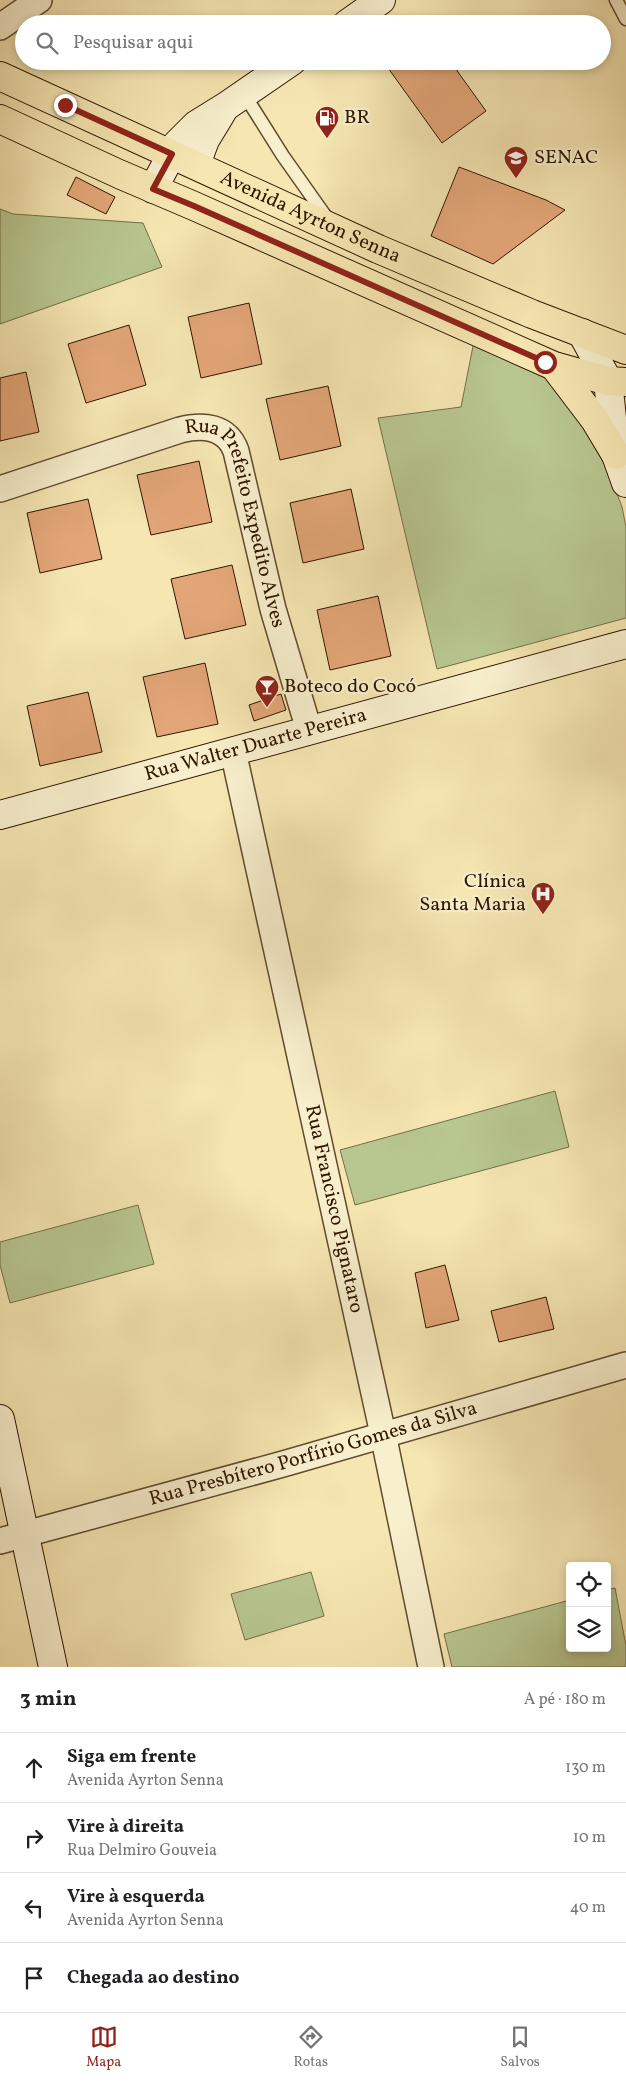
<!DOCTYPE html>
<html lang="pt">
<meta charset="utf-8">
<style>
body{margin:0;font-family:Vollkorn,serif;background:#f2f2f2;color:#202124}
.controls{position:absolute;right:15px;bottom:15px;display:grid;overflow:hidden;border-radius:5px;box-shadow:0 2px 8px #0003}
.controls button{width:45px;height:45px;display:grid;place-items:center;padding:0;border:0;border-bottom:1px solid #e0e0e0;background:#fff;color:#202124;font:25px sans-serif}
.stop{position:absolute;width:15px;height:15px;margin:-11px;border:4px solid #8f2418;border-radius:50%;background:#fff}
.stop.end{background:#8f2418;border-color:#fff;box-shadow:0 1px 5px #0008}
.list{margin:0;padding:0;list-style:none}
h2{display:flex;justify-content:space-between;align-items:center;height:65px;margin:0;padding:0 20px;font-size:21px}
h2 small{font-size:16px;font-weight:400;color:#757577}
.list li{display:grid;grid-template-columns:32px 1fr auto;gap:15px;align-items:center;box-sizing:border-box;height:70px;padding:0 20px;border-top:1px solid #e0e0e0}
.list b{display:block;font-size:19px;white-space:nowrap}
.list p{margin:0;font-size:16px;white-space:nowrap;color:#757577}
.list em{font-size:16px;font-style:normal;color:#757577}
.icon{flex:none;width:28px;height:28px;fill:none;stroke:currentColor;stroke-width:2;stroke-linecap:round;stroke-linejoin:round}
.map{position:relative;flex:none;width:626px;height:1667px;overflow:hidden}
.search{position:absolute;background:#fff;box-shadow:0 2px 8px #0003;left:15px;right:15px;top:15px;height:55px;display:flex;align-items:center;gap:12px;box-sizing:border-box;padding:0 18px;border-radius:28px;color:#757577;font-size:19px}
.sheet{height:345px;background:#fff}
nav{display:flex;justify-content:space-around;align-items:center;box-sizing:border-box;height:70px;border-top:1px solid #e0e0e0;background:#fff;font-size:14px;color:#757577}
nav a{display:grid;justify-items:center;gap:2px}
nav .on{color:#8f2418}
.map>svg:first-child{display:block}
</style>
<div class="map">
<svg width="626" height="1667" viewBox="0 0 626 1667">
<rect width="100%" height="100%" fill="#f5e6b2"/>
<filter id="stains"><feTurbulence type="fractalNoise" baseFrequency=".004" numOctaves="4"/><feColorMatrix values="0 0 0 0 .2 0 0 0 0 .09 0 0 0 0 .02 0 0 0 .5 -.17"/></filter>
<radialGradient id="worn" r=".72"><stop offset=".6" stop-color="#630" stop-opacity="0"/><stop offset="1" stop-color="#630" stop-opacity=".3"/></radialGradient>
<g fill="#b8c68f" stroke="#746e48">
<path d="M0 209 13 214 143 223 162 267 0 324Z"/>
<path d="M474 341 549 376 580 422 609 472 622 507 626 527V618L437 669 378 418 461 407Z"/>
<path d="M555 1091 569 1147 355 1205 340 1150Z"/>
<path d="M138 1205 154 1264 10 1303 0 1265V1242Z"/>
<path d="M311 1572 324 1616 245 1640 231 1594Z"/>
<path d="M615 1588 626 1646V1667H452L444 1634 570 1600V1648H607V1590Z"/>
</g>
<g fill="#e3a678" stroke="#301601">
<path d="M383 61H450L486 111 442 143Z"/>
<path d="M459 167 546 200 565 210 493 264 431 236Z"/>
<path d="M76 177 115 197 106 214 67 195Z"/>
<path d="M249 303 262 364 201 378 188 317Z"/>
<path d="M129 325 146 385 86 403 68 344Z"/>
<path d="M26 372 39 432 0 441V378Z"/>
<path d="M328 386 341 446 280 460 266 399Z"/>
<path d="M199 461 212 522 151 535 137 475Z"/>
<path d="M351 489 364 549 303 563 290 503Z"/>
<path d="M88 499 102 559 40 573 27 513Z"/>
<path d="M232 565 246 625 185 639 171 579Z"/>
<path d="M378 596 391 656 330 670 317 610Z"/>
<path d="M205 663 218 724 157 737 143 677Z"/>
<path d="M88 692 102 752 40 766 27 706Z"/>
<path d="M281 694 286 710 254 721 249 705Z"/>
<path d="M445 1265 459 1320 426 1328 415 1273Z"/>
<path d="M546 1297 554 1329 499 1342 491 1311Z"/>
</g>
<g fill="none" stroke-linecap="round" stroke-linejoin="round">
<defs>
<g id="lane">
<path d="M616 0 626 19"/>
<path d="M244 94 283 156 329 221"/>
</g>
<g id="street">
<path d="M0 27 39 0"/>
<path id="s1" d="M0 489 180 430C203 424 227 426 236 451L273 609 309 730"/>
<path id="s2" d="M233 751 383 1434 431 1667"/>
<path id="s3" d="M0 1541 283 1464 626 1365"/>
</g>
<g id="secondary">
<path d="M347 24 381 0"/>
<path d="M196 164 205 140 222 112"/>
<path d="M153 189 177 144 196 125 225 107 292 61"/>
<path d="M582 333 608 381 616 455 626 483"/>
<path id="s4" d="M0 815 626 644"/>
<path d="M0 1419 53 1667"/>
</g>
<g id="primary">
<path id="s5" d="M0 76 378 249 532 314 626 350"/>
<path d="M0 119 119 174 194 206 554 366 608 381 626 382"/>
<path d="M554 366 595 420 616 455"/>
</g>
</defs>
<use href="#lane" stroke="#614a2d" stroke-width="15"/>
<use href="#street" stroke="#614a2d" stroke-width="28"/>
<use href="#secondary" stroke="#301601" stroke-width="30"/>
<use href="#primary" stroke="#301601" stroke-width="30"/>
<use href="#lane" stroke="#f8efcd" stroke-width="12"/>
<use href="#street" stroke="#f8efcd" stroke-width="25"/>
<use href="#secondary" stroke="#f8efcd" stroke-width="28"/>
<use href="#primary" stroke="#f5e6b2" stroke-width="28"/>
</g>
<g fill="none" stroke-linecap="round" stroke-linejoin="round">
<path stroke="#8f2418" stroke-width="6" d="M65 105 172 154 153 189 194 206 545 362"/>
</g>
<defs>
<symbol id="fuel-pin" viewBox="-11 -11 22 30"><path d="M0 17L-7.5 6A9.5 9.5 0 1 1 7.5 6Z" fill="#8f2418" stroke="#f8efcd"/><path d="M-5.5-6h7V0h2V4h1.3V-2.5L3-4.5l.8-.8L6-3V5H2.5V1h-1V6h-7ZM-4.2-4.7v3.2H.2V-4.7Z" fill="#fff"/></symbol>
<symbol id="university-pin" viewBox="-11 -11 22 30"><path d="M0 17L-7.5 6A9.5 9.5 0 1 1 7.5 6Z" fill="#8f2418" stroke="#f8efcd"/><path d="M0-5L7-2L0 1L-7-2ZM-4 1L0 2.5L4 1V4Q0 6-4 4Z" fill="#fff"/></symbol>
<symbol id="bar-pin" viewBox="-11 -11 22 30"><path d="M0 17L-7.5 6A9.5 9.5 0 1 1 7.5 6Z" fill="#8f2418" stroke="#f8efcd"/><path d="M-6-5H6L.8 .8V4.5H3.5V6h-7V4.5H-.8V.8Z" fill="#fff"/></symbol>
<symbol id="hospital-pin" viewBox="-11 -11 22 30"><path d="M0 17L-7.5 6A9.5 9.5 0 1 1 7.5 6Z" fill="#8f2418" stroke="#f8efcd"/><path d="M-5-5h3v3.5h4V-5h3V5h-3V1.5h-4V5h-3Z" fill="#fff"/></symbol>
</defs>
<g fill-rule="evenodd">
<use href="#fuel-pin" x="313" y="104" width="28" height="38"/>
<use href="#university-pin" x="502" y="144" width="28" height="38"/>
<use href="#bar-pin" x="253" y="673" width="28" height="38"/>
<use href="#hospital-pin" x="529" y="880" width="28" height="38"/>
</g>
<g text-anchor="middle" dominant-baseline="central" stroke-width="4.5" stroke-linejoin="round" paint-order="stroke">
<g font-size="20" fill="#301601" stroke="#f8efcd" text-anchor="start">
<text x="344" y="118">BR</text>
<text x="534" y="158">SENAC</text>
<text x="284" y="687">Boteco do Cocó</text>
<text x="526" y="882" text-anchor="end">Clínica<tspan x="526" dy="23">Santa Maria</tspan></text>
</g>
<g font-size="20" fill="#301601" stroke="#f8efcd">
<text stroke="none"><textPath href="#s5" startOffset="341">Avenida Ayrton Senna</textPath></text>
<text stroke="none"><textPath href="#s1" startOffset="316">Rua Prefeito Expedito Alves</textPath></text>
<text stroke="none"><textPath href="#s4" startOffset="265">Rua Walter Duarte Pereira</textPath></text>
<text stroke="none"><textPath href="#s2" startOffset="469">Rua Francisco Pignataro</textPath></text>
<text stroke="none"><textPath href="#s3" startOffset="325">Rua Presbítero Porfírio Gomes da Silva</textPath></text>
</g>
</g>
<rect width="100%" height="100%" filter="url(#stains)"/>
<rect width="100%" height="100%" fill="url(#worn)"/>
</svg>
<div class="controls">
<button><svg class="icon" aria-label="locate" viewBox="0 0 24 24"><circle cx="12" cy="12" r="6"/><path d="M12 2v4M12 18v4M2 12h4M18 12h4"/></svg></button>
<button><svg class="icon" aria-label="layers" viewBox="0 0 24 24"><path d="M12 4l9 5-9 5-9-5zM3 14l9 5 9-5"/></svg></button>
</div>
<div class="stop" style="left:545px;top:362px"></div>
<div class="stop end" style="left:65px;top:105px"></div>
<div class="search"><svg class="icon" aria-label="search" viewBox="0 0 24 24"><circle cx="10" cy="10" r="6"/><path d="M15 15l6 6"/></svg>Pesquisar aqui</div>
</div>
<section class="sheet">
<h2>3 min<small>A pé · 180 m</small></h2>
<ul class="list">
<li><svg class="icon" aria-label="ahead" viewBox="0 0 24 24"><path d="M12 20V5M6 11l6-6 6 6"/></svg><div><b>Siga em frente</b><p>Avenida Ayrton Senna</p></div><em>130 m</em></li>
<li><svg class="icon" aria-label="right" viewBox="0 0 24 24"><path d="M7 20v-9h11M14 6l5 5-5 5"/></svg><div><b>Vire à direita</b><p>Rua Delmiro Gouveia</p></div><em>10 m</em></li>
<li><svg class="icon" aria-label="left" viewBox="0 0 24 24"><path d="M17 20v-9H6M10 6l-5 5 5 5"/></svg><div><b>Vire à esquerda</b><p>Avenida Ayrton Senna</p></div><em>40 m</em></li>
<li><svg class="icon" aria-label="arrive" viewBox="0 0 24 24"><path d="M6 21V4h12l-3 4 3 4H6"/></svg><div><b>Chegada ao destino</b></div></li>
</ul>
</section>
<nav>
<a class="on"><svg class="icon" aria-label="map" viewBox="0 0 24 24"><path d="M3 6l6-2 6 2 6-2v14l-6 2-6-2-6 2zM9 4v14M15 6v14"/></svg>Mapa</a>
<a><svg class="icon" aria-label="directions" viewBox="0 0 24 24"><path d="M12 3l9 9-9 9-9-9zM9 14v-3h6M13 9l2 2-2 2"/></svg>Rotas</a>
<a><svg class="icon" aria-label="saved" viewBox="0 0 24 24"><path d="M7 4h10v16l-5-4-5 4z"/></svg>Salvos</a>
</nav>
